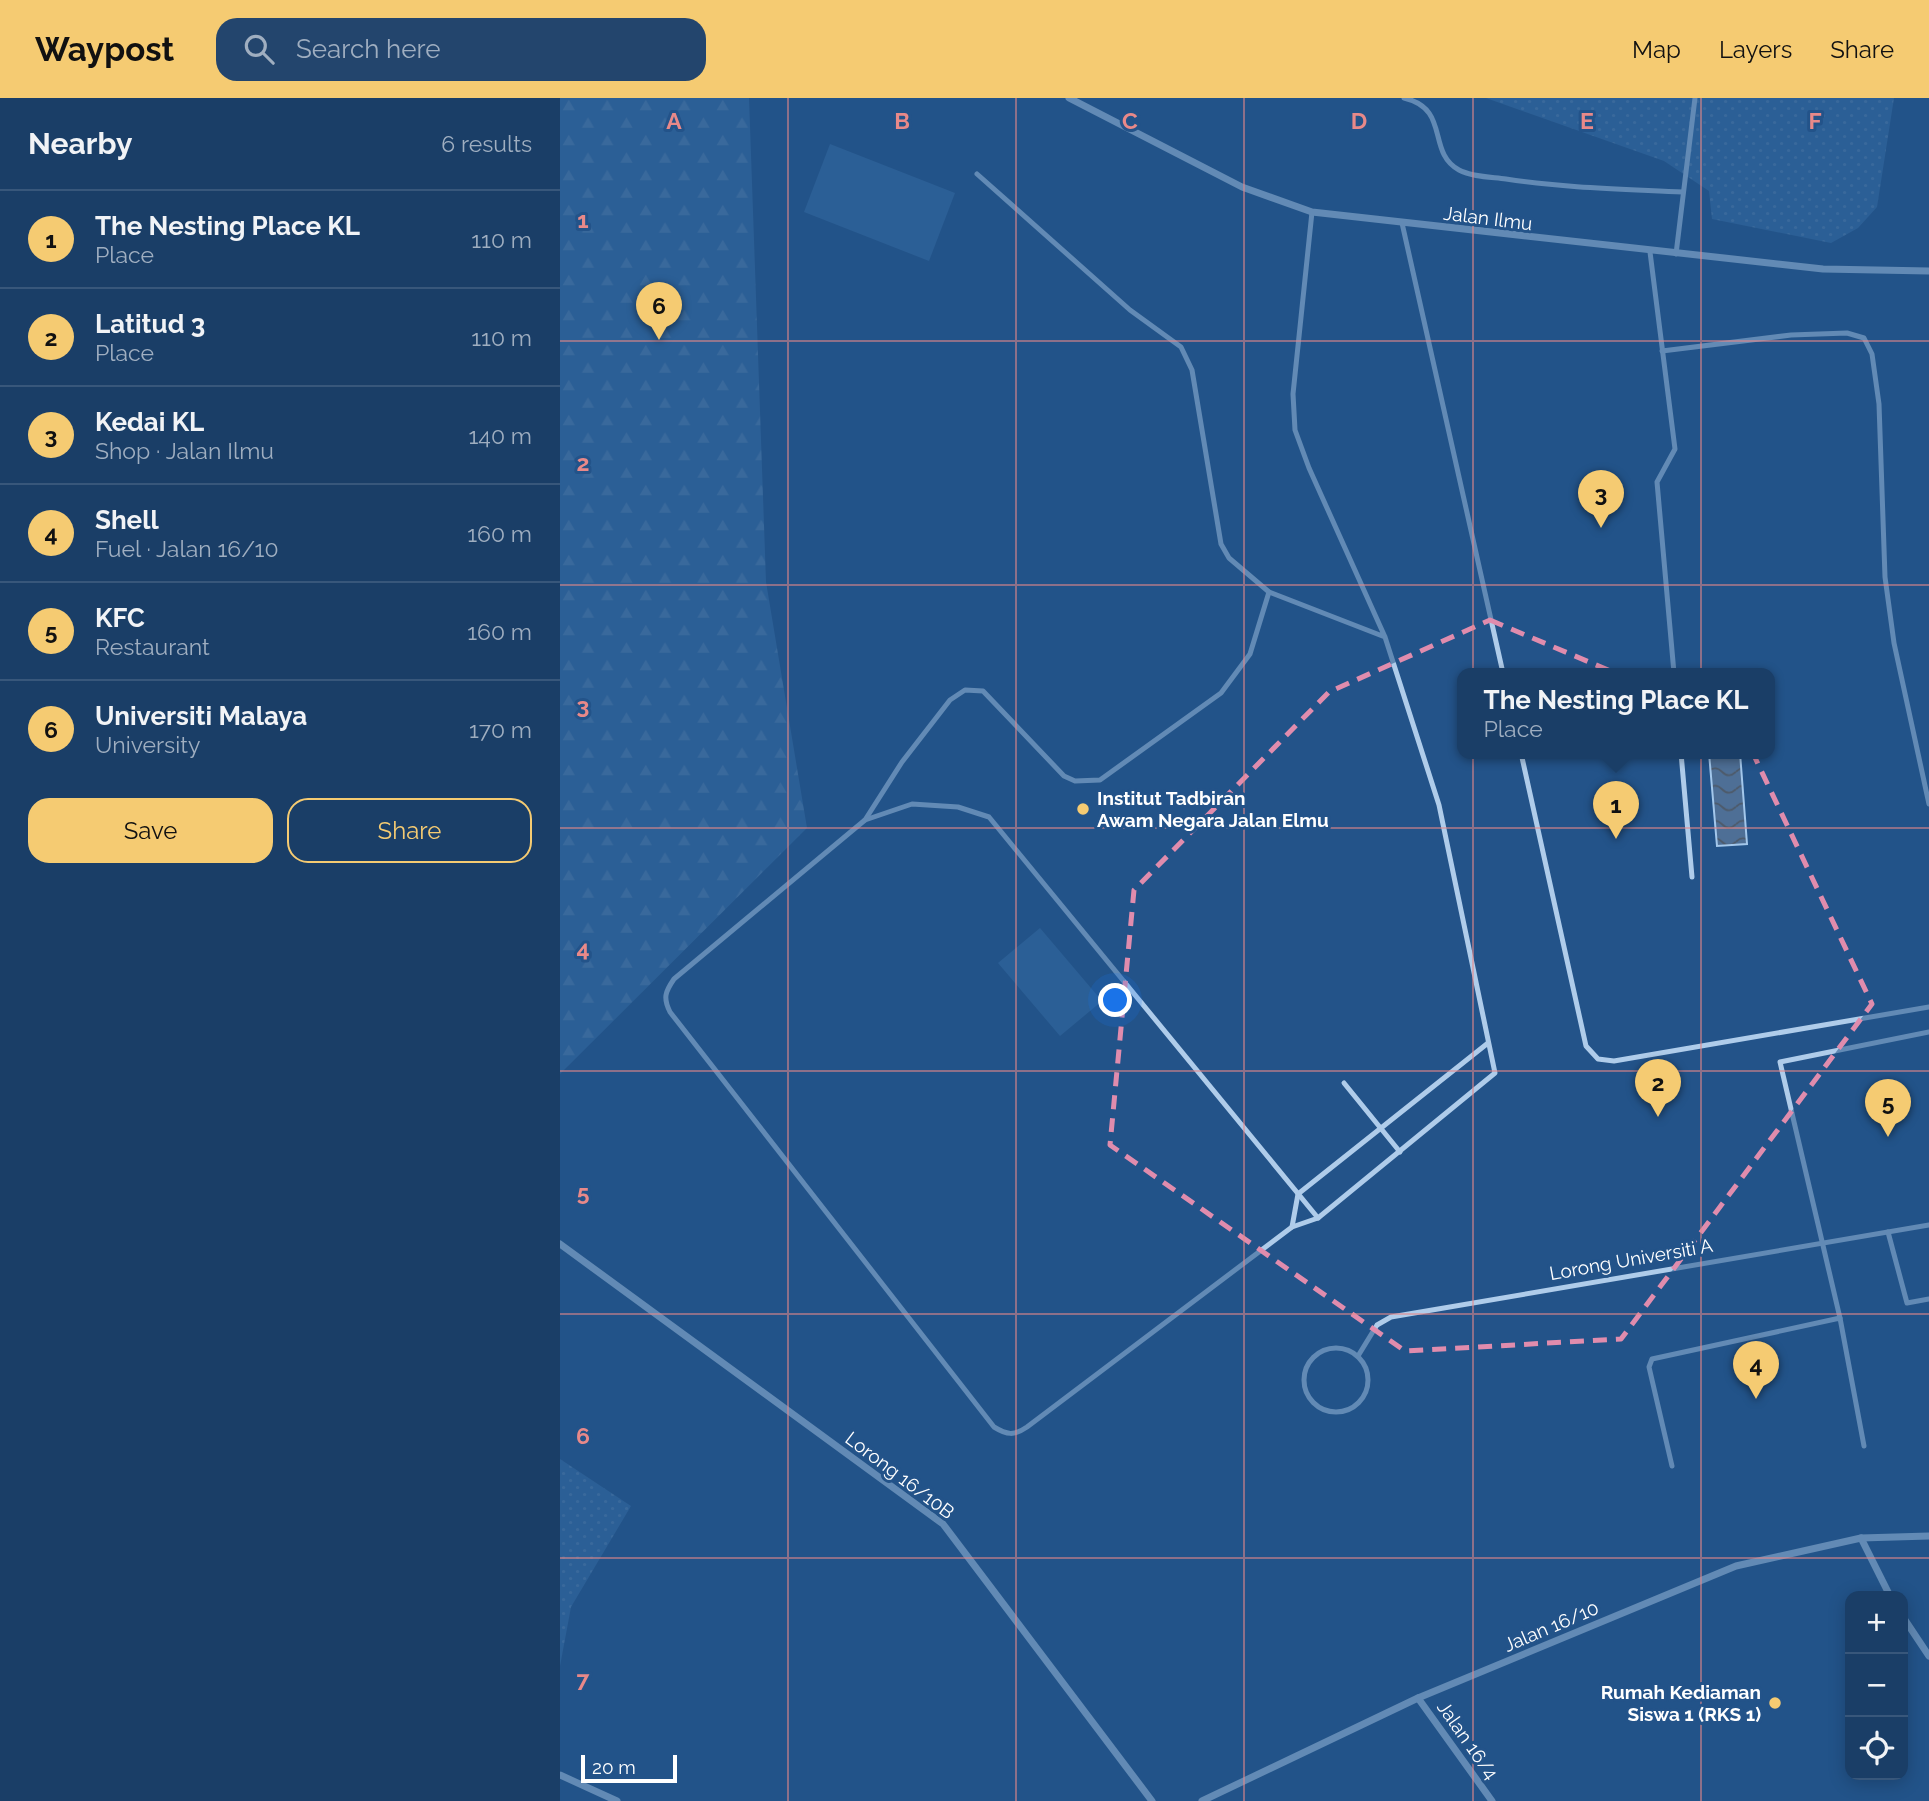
<!DOCTYPE html>
<meta charset="utf-8">
<style>
body{margin:0;font-family:Raleway,sans-serif;background:#23456d;color:#f1f3f6}
.controls{position:absolute;right:21px;bottom:21px;display:grid;overflow:hidden;border-radius:14px;box-shadow:0 4px 18px #0003}
.controls button{width:63px;height:63px;display:grid;place-items:center;padding:0;border:0;border-bottom:2px solid #38577b;background:#1a3e67;color:#f1f3f6;font:35px sans-serif}
.scale{position:absolute;left:21px;bottom:18px;width:96px;box-sizing:border-box;padding-left:7px;border:4px solid #fff;border-top:0;font-size:19px;line-height:24px;white-space:nowrap;color:#fff;-webkit-text-stroke:5px #235389;paint-order:stroke}
.you{position:absolute;left:556px;top:903px;width:24px;height:24px;margin:-18px;border:5px solid #fff;border-radius:50%;background:#1a73e8;box-shadow:0 0 0 10px #1a73e833}
.badge{display:grid;place-items:center;width:46px;height:46px;border-radius:50%;background:#f5cb72;color:#111;font-size:23px;font-weight:700}
.pin{position:absolute;translate:-50% -58px;filter:drop-shadow(0 2px 4px #0008)}
.pin::after{content:'';position:absolute;top:37px;width:24px;height:21px;background:inherit;clip-path:polygon(0 0,100% 0,50% 100%)}
.popup{position:absolute;left:897px;top:570px;width:318px;height:91px;box-sizing:border-box;display:grid;place-content:center;border-radius:14px;background:#1a3e67;filter:drop-shadow(0 2px 5px #0005);font-size:23px;white-space:nowrap;color:#9faec0}
.popup b{font-size:26px;color:#f1f3f6}
.popup::after{content:'';position:absolute;left:50%;top:100%;margin-left:-14px;border:14px solid transparent;border-top-color:#1a3e67}
.list{margin:0;padding:0;list-style:none}
h2{display:flex;justify-content:space-between;align-items:center;height:91px;margin:0;padding:0 28px;font-size:30px}
h2 small{font-size:23px;font-weight:400;color:#9faec0}
.list li{display:grid;grid-template-columns:46px 1fr auto;gap:21px;align-items:center;box-sizing:border-box;height:98px;padding:0 28px;border-top:2px solid #38577b}
.list b{display:block;font-size:26px;white-space:nowrap}
.list p{margin:0;font-size:23px;white-space:nowrap;color:#9faec0}
.list em{font-size:23px;font-style:normal;color:#9faec0}
.actions{display:flex;gap:14px;padding:21px 28px}
.actions a{flex:1;padding:16px 0;border:2px solid #f5cb72;border-radius:21px;text-align:center;font-size:24px;color:#f5cb72}
.actions .main{background:#f5cb72;color:#111}
.icon{flex:none;width:38px;height:38px;fill:none;stroke:currentColor;stroke-width:2;stroke-linecap:round;stroke-linejoin:round}
.map{position:relative;flex:none;width:1369px;height:1703px;overflow:hidden}
header{display:flex;align-items:center;gap:42px;box-sizing:border-box;height:98px;padding:0 35px;background:#f5cb72;color:#111}
header strong{font-size:33px}
nav{display:flex;gap:38px;margin-inline-start:auto;font-size:24px}
.search{width:490px;height:63px;background:#23456d;display:flex;align-items:center;gap:18px;box-sizing:border-box;padding:0 24px;border-radius:21px;color:#9faec0;font-size:26px}
main{display:flex}
aside{flex:1;background:#1a3e67}
.map>svg:first-child{display:block}
</style>
<header>
<strong>Waypost</strong>
<div class="search"><svg class="icon" aria-label="search" viewBox="0 0 24 24"><circle cx="10" cy="10" r="6"/><path d="M15 15l6 6"/></svg>Search here</div>
<nav><a>Map</a><a>Layers</a><a>Share</a></nav>
</header>
<main>
<aside>
<h2>Nearby<small>6 results</small></h2>
<ul class="list">
<li><span class="badge">1</span><div><b>The Nesting Place KL</b><p>Place</p></div><em>110 m</em></li>
<li><span class="badge">2</span><div><b>Latitud 3</b><p>Place</p></div><em>110 m</em></li>
<li><span class="badge">3</span><div><b>Kedai KL</b><p>Shop · Jalan Ilmu</p></div><em>140 m</em></li>
<li><span class="badge">4</span><div><b>Shell</b><p>Fuel · Jalan 16/10</p></div><em>160 m</em></li>
<li><span class="badge">5</span><div><b>KFC</b><p>Restaurant</p></div><em>160 m</em></li>
<li><span class="badge">6</span><div><b>Universiti Malaya</b><p>University</p></div><em>170 m</em></li>
</ul>
<div class="actions"><a class="main">Save</a><a>Share</a></div>
</aside>
<div class="map">
<svg width="1369" height="1703" viewBox="0 0 1369 1703">
<defs>
<pattern id="grass-dots" width="8" height="8" patternUnits="userSpaceOnUse" patternTransform="scale(1.75)"><rect width="8" height="8" fill="#376da6"/><path d="M2 2h.1M6 6h.1" fill="none" stroke="#5583b3" stroke-width="1.8" stroke-linecap="round"/></pattern>
<pattern id="forest-firs" width="22" height="20" patternUnits="userSpaceOnUse" patternTransform="scale(1.75)"><rect width="22" height="20" fill="#376da6"/><path d="M5 1l3.5 6h-7zM16 11l3.5 6h-7z" fill="#5583b3"/></pattern>
<pattern id="water-waves" width="16" height="10" patternUnits="userSpaceOnUse" patternTransform="scale(1.75)"><rect width="16" height="10" fill="#4e6f96"/><path d="M0 5q4-4 8 0t8 0" fill="none" stroke="#4d5a6a"/></pattern>
</defs>
<rect width="100%" height="100%" fill="#235389"/>
<g fill="url(#grass-dots)">
<path d="M926 0H1334L1317 109 1298 130 1271 145 1152 121 1149 93 1104 63Z"/>
<path d="M0 1361 71 1408 11 1509 0 1568Z"/>
</g>
<path fill="url(#forest-firs)" d="M0 0H189L206 484 247 730 0 976Z"/>
<g fill="#376da6">
<path d="M270 46 395 95 369 163 244 114Z"/>
<path d="M480 830 542 903 500 938 438 865Z"/>
</g>
<path fill="url(#water-waves)" stroke="#a3c7eb" stroke-width="2" d="M1149 655H1180L1187 746 1157 748Z"/>
<g fill="none" stroke-linecap="round" stroke-linejoin="round">
<g stroke="#afccea" stroke-width="5">
<path d="M844 0C891 11 866 54 899 72 912 79 931 79 946 81 1005 90 1063 91 1123 94"/>
<path d="M417 76 570 212 621 249 632 272 661 446 669 460 709 494"/>
<path d="M752 114 733 296 735 332 749 370 825 539 879 707 935 975 758 1120 732 1129 467 1329C454 1338 447 1337 434 1329L110 914C103 900 105 894 114 881L305 722 342 664 390 602 405 592 423 593 504 678 515 683 540 682 661 595 690 556 709 494 825 539"/>
<path d="M842 125 943 575"/>
<path d="M1090 154 1115 351 1097 384 1114 575"/>
<path d="M1116 156 1135 0"/>
<path d="M1102 253 1231 237 1287 235 1304 240 1312 256 1319 306 1325 479 1334 545 1369 706"/>
<path d="M961 655 1026 948 1038 961 1054 963 1369 909"/>
<path d="M1121 655 1132 779"/>
<path d="M305 722 352 706 398 709 429 719 758 1120"/>
<path d="M784 985 840 1054"/>
<path d="M732 1129 738 1096 928 945"/>
<path d="M1328 1134 1347 1205 1369 1201"/>
<path d="M1280 1220 1220 964 1369 934"/>
<circle cx="776" cy="1282" r="32"/>
<path d="M798 1258 817 1227 831 1219 1369 1127"/>
<path d="M1112 1368 1089 1269 1092 1261 1280 1220 1304 1348"/>
</g>
<g stroke="#afccea" stroke-width="7">
<path d="M509 0 682 89 752 114 1263 171 1369 173"/>
<path d="M0 1146 383 1426 592 1703"/>
<path d="M1301 1440 1330 1498"/>
<path d="M1343 1519 1369 1558"/>
<path d="M858 1600 932 1703"/>
<path d="M0 1677 57 1703"/>
<path d="M642 1703 858 1600 1176 1468 1301 1440 1369 1438"/>
</g>
</g>
<path d="M0 0H1369V1703H0ZM930 522 1180 628 1312 906 1061 1241 845 1253 550 1047 574 792 769 594Z" fill="#235389" fill-opacity=".55" fill-rule="evenodd"/>
<path fill="none" stroke="#e08cad" stroke-width="5" stroke-dasharray="14 9" stroke-linejoin="round" d="M930 522 1180 628 1312 906 1061 1241 845 1253 550 1047 574 792 769 594Z"/>
<path fill="none" stroke="#e88989" stroke-width="2" stroke-opacity="0.55" d="M228 0V1703M456 0V1703M684 0V1703M913 0V1703M1141 0V1703M0 243H1369M0 487H1369M0 730H1369M0 973H1369M0 1216H1369M0 1460H1369"/>
<g fill="#f5cb72" stroke="#235389" stroke-width="2.5">
<circle cx="523" cy="711" r="7"/>
<circle cx="1215" cy="1605" r="7"/>
</g>
<g text-anchor="middle" dominant-baseline="central" stroke-width="6" stroke-linejoin="round" paint-order="stroke">
<g font-size="19" fill="#fff" stroke="#235389">
<text transform="translate(928 120) rotate(7)">Jalan Ilmu</text>
<text transform="translate(1071 1161) rotate(-10)">Lorong Universiti A</text>
<text transform="translate(340 1377) rotate(37)">Lorong 16/10B</text>
<text transform="translate(991 1528) rotate(-23)">Jalan 16/10</text>
<text transform="translate(908 1642) rotate(55)">Jalan 16/4</text>
</g>
<g font-size="19" font-weight="bold" fill="#fff" stroke="#235389" text-anchor="start">
<text x="537" y="700">Institut Tadbiran<tspan x="537" dy="22">Awam Negara Jalan Elmu</tspan></text>
<text x="1201" y="1594" text-anchor="end">Rumah Kediaman<tspan x="1201" dy="22">Siswa 1 (RKS 1)</tspan></text>
</g>
</g>
<g font-size="23" text-anchor="middle" font-weight="bold" fill="#e88989" stroke="#235389" stroke-width="6" stroke-linejoin="round" paint-order="stroke">
<text x="114" y="31">A</text>
<text x="342" y="31">B</text>
<text x="570" y="31">C</text>
<text x="799" y="31">D</text>
<text x="1027" y="31">E</text>
<text x="1255" y="31">F</text>
<text x="23" y="130">1</text>
<text x="23" y="373">2</text>
<text x="23" y="616">3</text>
<text x="23" y="859">4</text>
<text x="23" y="1103">5</text>
<text x="23" y="1346">6</text>
<text x="23" y="1589">7</text>
</g>
</svg>
<div class="controls">
<button>+</button>
<button>−</button>
<button><svg class="icon" aria-label="locate" viewBox="0 0 24 24"><circle cx="12" cy="12" r="6"/><path d="M12 2v4M12 18v4M2 12h4M18 12h4"/></svg></button>
</div>
<div class="scale">20 m</div>
<div class="you"></div>
<div class="pin badge" style="left:1056px;top:741px">1</div>
<div class="popup"><b>The Nesting Place KL</b>Place</div>
<div class="pin badge" style="left:1098px;top:1019px">2</div>
<div class="pin badge" style="left:1041px;top:430px">3</div>
<div class="pin badge" style="left:1196px;top:1301px">4</div>
<div class="pin badge" style="left:1328px;top:1039px">5</div>
<div class="pin badge" style="left:99px;top:242px">6</div>
</div>
</main>
